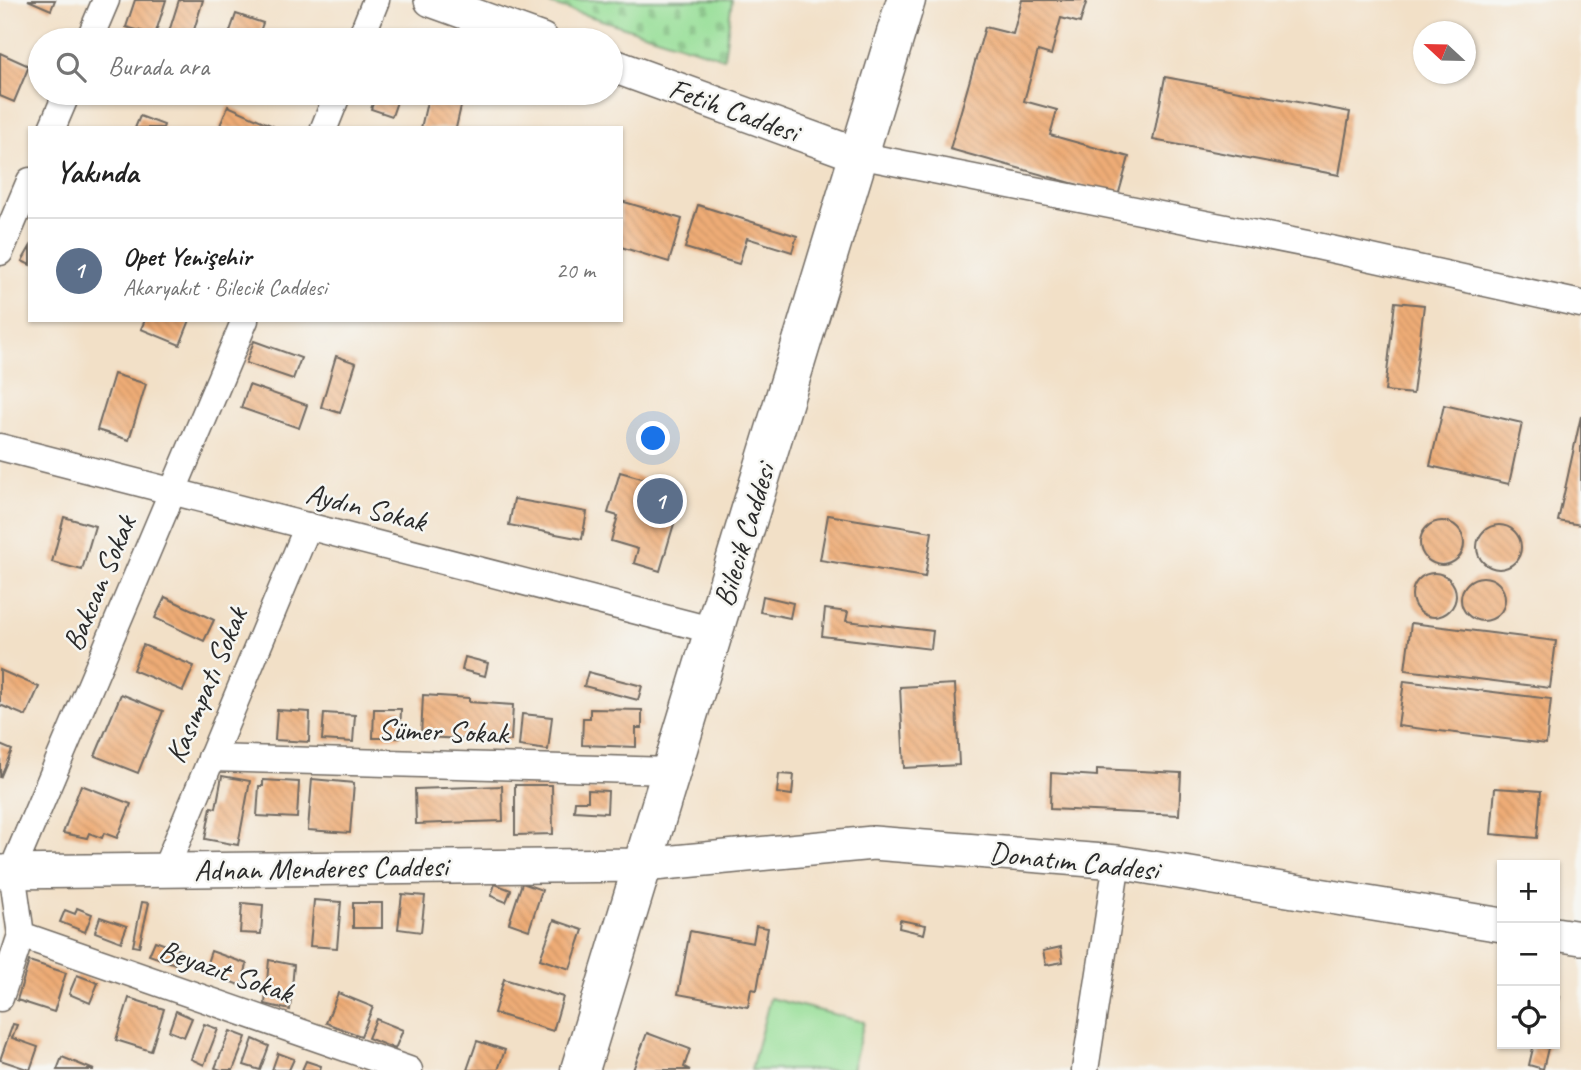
<!DOCTYPE html>
<html lang="tr">
<meta charset="utf-8">
<style>
body{margin:0;font-family:Caveat,sans-serif;background:#f2f2f2;color:#222}
.controls{position:absolute;right:21px;bottom:21px;display:grid;overflow:hidden;border-radius:0px;box-shadow:0 2px 5px #0004}
.controls button{width:63px;height:63px;display:grid;place-items:center;padding:0;border:0;border-bottom:2px solid #e0e0e0;background:#fff;color:#222;font:35px sans-serif}
.compass{position:absolute;left:1413px;top:21px;width:63px;height:63px;border-radius:50%;background:#fff;box-shadow:0 2px 5px #0004;rotate:292deg}
.you{position:absolute;left:654px;top:439px;width:24px;height:24px;margin:-18px;border:5px solid #fff;border-radius:50%;background:#1a73e8;box-shadow:0 0 0 10px #1a73e833}
.badge{display:grid;place-items:center;width:46px;height:46px;border-radius:50%;background:#0b8043;color:#fff;font-size:23px;font-weight:700}
.pin{position:absolute;translate:-50% -50%;border:4px solid #fff;box-shadow:0 2px 7px #0006}
.list{margin:0;padding:0;list-style:none}
h2{display:flex;justify-content:space-between;align-items:center;height:91px;margin:0;padding:0 28px;font-size:30px}
h2 small{font-size:23px;font-weight:400;color:#767676}
.list li{display:grid;grid-template-columns:46px 1fr auto;gap:21px;align-items:center;box-sizing:border-box;height:105px;padding:0 28px;border-top:2px solid #e0e0e0}
.list b{display:block;font-size:26px;white-space:nowrap}
.list p{margin:0;font-size:23px;white-space:nowrap;color:#767676}
.list em{font-size:23px;font-style:normal;color:#767676}
.icon{flex:none;width:38px;height:38px;fill:none;stroke:currentColor;stroke-width:2;stroke-linecap:round;stroke-linejoin:round}
.map{position:relative;flex:none;width:1581px;height:1070px;overflow:hidden}
.search{position:absolute;background:#fff;box-shadow:0 2px 5px #0004;left:28px;top:28px;width:595px;height:77px;display:flex;align-items:center;gap:18px;box-sizing:border-box;padding:0 24px;border-radius:38px;color:#767676;font-size:26px}
.panel{position:absolute;background:#fff;box-shadow:0 2px 5px #0004;left:28px;top:126px;width:595px;height:196px;border-radius:0px}
.map>svg:first-child{display:block}
</style>
<div class="map">
<svg width="1581" height="1070" viewBox="0 0 1581 1070">
<defs>
<pattern id="cemetery-stones" width="16" height="16" patternUnits="userSpaceOnUse" patternTransform="scale(1.75)"><rect width="16" height="16" fill="#99df99"/><path d="M2 7V4a2 2 0 0 1 4 0v3zM10 15v-3a2 2 0 0 1 4 0v3z" fill="#84c084"/></pattern>
<pattern id="building-back-hatch" width="6" height="6" patternUnits="userSpaceOnUse" patternTransform="scale(1.75)"><rect width="6" height="6" fill="#eeac76"/><path d="M-1 5l2 2M0 0l6 6M5-1l2 2" fill="none" stroke="#cc9466"/></pattern>
</defs>
<rect width="100%" height="100%" fill="#f6f6f2"/>
<filter id="ink" filterUnits="userSpaceOnUse"><feTurbulence type="fractalNoise" baseFrequency=".0143" numOctaves="2"/><feDisplacementMap in="SourceGraphic" scale="14" xChannelSelector="R" yChannelSelector="G"/><feConvolveMatrix kernelMatrix="1 2 1 2 8 2 1 2 1" color-interpolation-filters="sRGB"/></filter>
<filter id="wash" filterUnits="userSpaceOnUse"><feTurbulence type="fractalNoise" baseFrequency=".00686" numOctaves="4" result="noise"/><feDisplacementMap in="SourceGraphic" scale="28" xChannelSelector="R" yChannelSelector="G"/><feGaussianBlur stdDeviation="1.57" result="paint"/><feColorMatrix in="noise" values="0 0 0 0 0 0 0 0 0 0 0 0 0 0 0 0 0 1.4 0 .05"/><feComposite in="paint" operator="in"/></filter>
<g filter="url(#wash)">
<rect width="100%" height="100%" fill="#f2e0c7"/>
<path fill="url(#cemetery-stones)" stroke="#628562" stroke-width="2" d="M537 0H732L724 58Z"/>
<path fill="#99df99" stroke="#628562" stroke-width="2" d="M770 998 864 1022 852 1070H751Z"/>
<g id="blocks">
<g fill="url(#building-back-hatch)">
<path d="M28 0H55L51 10Z"/>
<path d="M135 0H166L155 35 126 27Z"/>
<path d="M179 0H203L191 40 167 38Z"/>
<path d="M1022 0H1087L1080 23 1061 18 1051 55 1038 51 1024 101 1057 110 1050 135 1129 157 1118 196 950 149 985 27 1013 34Z"/>
<path d="M236 14 263 23 257 40H227Z"/>
<path d="M0 53 29 66 14 102 0 96Z"/>
<path d="M1165 77 1350 112 1339 175 1153 140Z"/>
<path d="M377 93H412L410 99 399 96 392 116 371 109Z"/>
<path d="M429 93H464L456 128H421Z"/>
<path d="M228 106 273 126 272 128H219Z"/>
<path d="M140 116 164 125 163 128H135Z"/>
<path d="M621 201 682 219 669 262 621 247Z"/>
<path d="M698 205 797 236 792 252 747 238 739 264 685 248Z"/>
<path d="M30 247V265L22 261Z"/>
<path d="M1395 302 1424 305 1413 394 1385 391Z"/>
<path d="M145 320H190L180 345 141 329Z"/>
<path d="M254 341 301 358 293 379 246 363Z"/>
<path d="M336 356 356 363 340 413 321 407Z"/>
<path d="M114 374 146 384 129 440 97 430Z"/>
<path d="M249 385 307 405 299 428 241 408Z"/>
<path d="M1444 405 1522 423 1509 484 1430 466Z"/>
<path d="M1581 416V525L1558 521Z"/>
<path d="M620 472 684 490 660 571 634 563 638 549 611 541 618 516 608 513Z"/>
<path d="M514 499 587 512 582 539 509 525Z"/>
<path d="M828 515 932 532 925 577 820 560Z"/>
<path d="M64 517 95 526 82 570 52 562Z"/>
<circle cx="1442" cy="543" r="22"/>
<circle cx="1499" cy="547" r="22"/>
<circle cx="1434" cy="595" r="22"/>
<circle cx="1483" cy="599" r="22"/>
<path d="M763 596 793 603 790 618 760 612Z"/>
<path d="M165 597 214 620 204 641 155 618Z"/>
<path d="M825 609 848 612 846 621 933 631 931 649 822 636Z"/>
<path d="M1411 623 1556 641 1550 688 1405 670Z"/>
<path d="M143 645 194 666 183 691 133 670Z"/>
<path d="M465 657 488 663 485 676 462 670Z"/>
<path d="M0 670 39 687 26 716 0 705Z"/>
<path d="M588 672 642 686 638 700 584 686Z"/>
<path d="M1404 681 1551 699 1546 744 1398 726Z"/>
<path d="M955 684 959 765 904 768 900 687Z"/>
<path d="M121 694 163 711 138 773 95 756Z"/>
<path d="M423 695 469 698V702L513 705 511 741 421 737Z"/>
<path d="M374 709H401L400 738H373Z"/>
<path d="M590 709 642 710V728H636V747L582 745 583 718H590Z"/>
<path d="M277 710 310 712 309 742 275 740Z"/>
<path d="M324 713 355 715 353 742 322 740Z"/>
<path d="M522 714 552 717 548 750 519 746Z"/>
<path d="M0 745 12 750 0 778Z"/>
<path d="M1097 769 1181 773 1179 815 1050 809 1051 773 1097 776Z"/>
<path d="M779 774 794 775 792 795 777 793Z"/>
<path d="M222 776 250 781 238 845 205 839 211 807 216 808Z"/>
<path d="M312 779 354 783 350 833 308 830Z"/>
<path d="M263 780 299 782 297 818 257 816 259 786H263Z"/>
<path d="M81 785 131 804 117 838 104 833 102 838 89 833 87 838 63 833Z"/>
<path d="M515 785H552L553 834 515 835Z"/>
<path d="M502 786 503 821 416 824 415 789Z"/>
<path d="M1495 788 1541 791 1537 838 1491 834Z"/>
<path d="M588 790 608 791 607 813 574 811 575 801H588Z"/>
<path d="M522 883 542 890 529 930 509 923Z"/>
<path d="M495 884 511 890 506 902 491 896Z"/>
<path d="M402 894 425 896 421 932 398 929Z"/>
<path d="M314 900 341 902 337 948 310 946Z"/>
<path d="M142 902 149 903 139 947 133 946Z"/>
<path d="M242 903 263 905 261 934 240 933Z"/>
<rect x="353" y="903" width="29" height="25"/>
<path d="M77 908 92 914 85 932 60 922 65 910 75 914Z"/>
<path d="M100 917 127 926 121 942 95 932Z"/>
<path d="M554 920 583 930 570 969 540 959Z"/>
<path d="M900 920 926 925 924 934 899 928Z"/>
<path d="M756 926 768 928 757 990 751 989 748 1007 678 994 690 931 753 943Z"/>
<path d="M155 941 180 950 175 964 149 955Z"/>
<path d="M1061 947 1063 962 1046 965 1043 951Z"/>
<path d="M211 951 247 964 242 986 204 972Z"/>
<path d="M269 960 294 965 290 1010 265 1004Z"/>
<path d="M29 961 66 973 54 1012 17 1000Z"/>
<path d="M77 975 98 983 90 1003 69 994Z"/>
<path d="M504 979 563 997 553 1031 494 1013Z"/>
<path d="M338 993 373 1007 361 1036 326 1023Z"/>
<path d="M1555 996 1560 997 1556 1014H1555Z"/>
<path d="M129 998 164 1009 151 1051 116 1040Z"/>
<path d="M176 1011 192 1018 184 1037 169 1031Z"/>
<path d="M376 1019 403 1030 395 1049 368 1038Z"/>
<path d="M13 1024 17 1025 12 1038 38 1047 30 1070 0 1060Z"/>
<path d="M204 1024 218 1029 204 1065 191 1059Z"/>
<path d="M230 1031 246 1037 233 1070H221L215 1068Z"/>
<path d="M647 1033 690 1049 684 1067 690 1070H633Z"/>
<path d="M253 1039 269 1046 260 1070 244 1065Z"/>
<path d="M477 1041 505 1050 498 1070H467Z"/>
<path d="M1534 1044H1549L1543 1069 1529 1065Z"/>
<path d="M278 1053 294 1059 289 1070H272Z"/>
<path d="M62 1057 94 1070H57Z"/>
<path d="M306 1061 321 1066 320 1070H302Z"/>
</g>
</g>
</g>
<g filter="url(#ink)">
<use href="#blocks" fill-opacity="0" stroke="#716a62" stroke-width="2"/>
<g fill="none" stroke-linecap="round" stroke-linejoin="round">
<defs>
<g id="minor">
<path d="M89 40 106 0"/>
<path d="M360 40 376 0"/>
<path d="M52 128 67 93"/>
<path d="M324 128 338 93"/>
<path d="M858 155 1317 246 1581 304"/>
<path d="M0 252 30 181"/>
<path d="M245 320 12 871 21 935 409 1070"/>
<path d="M0 447 715 631"/>
<path d="M211 758 672 771"/>
<path d="M165 870 308 526"/>
<path d="M0 998 21 935"/>
<path d="M1085 1070 1117 862"/>
</g>
<g id="tertiary">
<path d="M431 0 542 40"/>
<path d="M611 65 858 155"/>
<path d="M0 872 643 865 873 843 1117 862 1502 925"/>
<path d="M1555 934 1581 938"/>
</g>
<path id="primary" d="M580 1070 906 0"/>
</defs>
<use href="#minor" stroke="#716a62" stroke-width="29"/>
<use href="#tertiary" stroke="#716a62" stroke-width="36"/>
<use href="#primary" stroke="#716a62" stroke-width="41"/>
<use href="#minor" stroke="#fff" stroke-width="26"/>
<use href="#tertiary" stroke="#fff" stroke-width="33"/>
<use href="#primary" stroke="#fff" stroke-width="38"/>
</g>
</g>
<g text-anchor="middle" dominant-baseline="central" stroke-width="5" stroke-linejoin="round" paint-order="stroke">
<g font-size="30" fill="#2b2b2b" stroke="#f6f6f2">
<text transform="translate(734 110) rotate(20)">Fetih Caddesi</text>
<text transform="translate(366 507) rotate(14)">Aydın Sokak</text>
<text transform="translate(744 535) rotate(-73)">Bilecik Caddesi</text>
<text transform="translate(99 583) rotate(-67)">Bakcan Sokak</text>
<text transform="translate(206 685) rotate(-67)">Kasımpatı Sokak</text>
<text transform="translate(443 731) rotate(2)">Sümer Sokak</text>
<text transform="translate(1074 861) rotate(6)">Donatım Caddesi</text>
<text transform="translate(321 868) rotate(-1)">Adnan Menderes Caddesi</text>
<text transform="translate(226 971) rotate(19)">Beyazıt Sokak</text>
</g>
</g>
</svg>
<div class="controls">
<button>+</button>
<button>−</button>
<button><svg class="icon" aria-label="locate" viewBox="0 0 24 24"><circle cx="12" cy="12" r="6"/><path d="M12 2v4M12 18v4M2 12h4M18 12h4"/></svg></button>
</div>
<svg class="compass" viewBox="-18 -18 36 36"><path d="M0-13l5 13h-10z" fill="#e53935"/><path d="M0 13l5-13h-10z" fill="#767676"/></svg>
<div class="you"></div>
<div class="pin badge" style="left:660px;top:501px;background:#5c6f8a">1</div>
<div class="search"><svg class="icon" aria-label="search" viewBox="0 0 24 24"><circle cx="10" cy="10" r="6"/><path d="M15 15l6 6"/></svg>Burada ara</div>
<section class="panel">
<h2>Yakında<small></small></h2>
<ul class="list">
<li><span class="badge" style="background:#5c6f8a">1</span><div><b>Opet Yenişehir</b><p>Akaryakıt · Bilecik Caddesi</p></div><em>20 m</em></li>
</ul>
</section>
</div>
